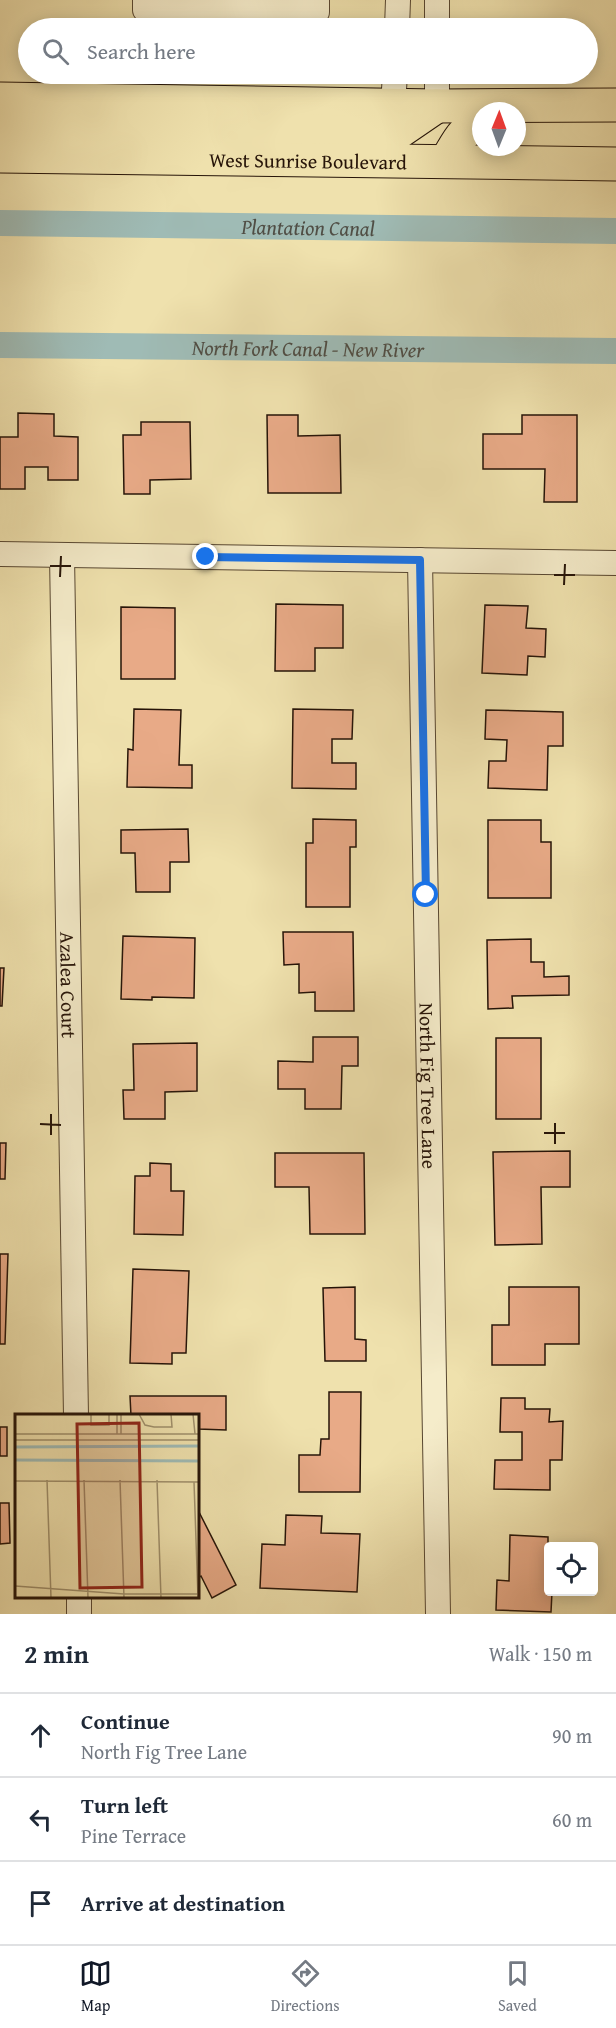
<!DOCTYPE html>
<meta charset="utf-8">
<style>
body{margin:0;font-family:"Gentium Book Plus",serif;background:#f6f6f7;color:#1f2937}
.controls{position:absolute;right:18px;bottom:18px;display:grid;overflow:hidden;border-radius:6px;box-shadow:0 3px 15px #0003}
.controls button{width:54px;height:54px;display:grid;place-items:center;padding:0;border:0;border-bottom:2px solid #e0e1e3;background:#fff;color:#1f2937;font:30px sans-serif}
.compass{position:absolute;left:472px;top:102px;width:54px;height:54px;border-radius:50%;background:#fff;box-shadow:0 3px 15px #0003;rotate:1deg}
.stop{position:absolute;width:18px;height:18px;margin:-14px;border:4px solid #1a73e8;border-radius:50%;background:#fff}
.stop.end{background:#1a73e8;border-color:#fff;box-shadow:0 2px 6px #0008}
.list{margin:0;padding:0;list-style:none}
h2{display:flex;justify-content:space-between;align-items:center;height:78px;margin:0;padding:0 24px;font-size:26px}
h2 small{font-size:20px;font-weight:400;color:#747a83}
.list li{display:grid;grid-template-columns:39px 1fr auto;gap:18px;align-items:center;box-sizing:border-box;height:84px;padding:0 24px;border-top:2px solid #e0e1e3}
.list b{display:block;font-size:22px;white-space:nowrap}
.list p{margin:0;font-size:20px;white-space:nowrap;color:#747a83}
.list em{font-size:20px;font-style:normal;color:#747a83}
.icon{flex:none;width:33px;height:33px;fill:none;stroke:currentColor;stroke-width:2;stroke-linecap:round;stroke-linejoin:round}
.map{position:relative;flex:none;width:616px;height:1614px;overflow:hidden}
.search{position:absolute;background:#fff;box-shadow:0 3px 15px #0003;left:18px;right:18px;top:18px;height:66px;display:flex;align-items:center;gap:15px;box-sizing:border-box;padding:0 21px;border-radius:33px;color:#747a83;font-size:22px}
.sheet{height:330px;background:#fff}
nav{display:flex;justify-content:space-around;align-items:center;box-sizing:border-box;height:84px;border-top:2px solid #e0e1e3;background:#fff;font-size:16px;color:#747a83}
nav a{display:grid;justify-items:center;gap:3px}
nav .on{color:#111827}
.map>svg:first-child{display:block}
</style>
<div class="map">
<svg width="616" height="1614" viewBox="0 0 616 1614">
<rect width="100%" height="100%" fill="#efe1ad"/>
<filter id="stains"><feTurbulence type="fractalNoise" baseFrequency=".00333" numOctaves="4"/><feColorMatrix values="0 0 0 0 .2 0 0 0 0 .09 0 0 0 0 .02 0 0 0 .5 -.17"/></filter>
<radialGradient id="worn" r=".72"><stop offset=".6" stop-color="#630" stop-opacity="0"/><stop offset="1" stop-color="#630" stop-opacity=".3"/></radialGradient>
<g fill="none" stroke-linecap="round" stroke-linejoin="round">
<g stroke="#9fbbb5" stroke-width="26">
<path id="s1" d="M0 223 616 231"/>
<path id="s2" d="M0 345 616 351"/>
</g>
</g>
<g fill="#e8aa87" stroke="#261408" stroke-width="1.5">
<path d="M18 413 54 414V436L78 437V480H48V467H25V489H0V437H18Z"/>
<path d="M267 415H298V436L340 435 341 493H268Z"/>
<path d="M522 415H577V502H544L545 469H483V434H522Z"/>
<path d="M141 422H190L191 479 150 480V494H124L123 435H141Z"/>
<path d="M276 604 343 605V648H315V671H275Z"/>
<path d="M485 605 528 606 526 628 546 629 545 657 528 656 527 675 482 673Z"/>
<path d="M121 607 175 608V679H121Z"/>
<path d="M134 709 181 710 179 765H192V788L127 787 128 749 133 750Z"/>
<path d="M293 709 353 710 352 739H332V763H356V789L292 788Z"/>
<path d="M486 710 563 712V746H548L547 790 488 788 489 761H506L507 740 485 739Z"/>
<path d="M313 819 356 820V847H350V907H306V843H313Z"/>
<path d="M488 820H541V842H551V898H488Z"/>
<path d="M188 829 189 862H170V892H136L135 853H121V830Z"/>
<path d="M283 932H353L354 1011H315V992L299 993V964L284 965Z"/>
<path d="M123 936 195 938 194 998 152 997V1000L121 999Z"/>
<path d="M531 939V962H544V977L569 976V995L512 996 513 1008 488 1009 487 940Z"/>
<path d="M0 968H4L2 1006H0Z"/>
<path d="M313 1037H358V1066H342L341 1109H305V1089H278V1061L313 1062Z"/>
<rect x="496" y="1038" width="45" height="81"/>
<path d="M197 1043V1091L165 1092V1119H124L123 1090H134L133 1044Z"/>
<path d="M0 1143H6L5 1179H0Z"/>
<path d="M570 1151V1187H541L542 1244 495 1245 493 1152Z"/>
<path d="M275 1153H364L365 1234H310L309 1187H275Z"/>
<path d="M150 1163 171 1164V1191H184L183 1235 134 1234 135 1176H150Z"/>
<path d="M0 1254H8L5 1344H0Z"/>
<path d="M133 1269 189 1271 186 1353H172V1364L130 1363Z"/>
<path d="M355 1287V1339L366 1340V1361H325L323 1288Z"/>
<path d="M509 1287H579V1344H545V1365H492V1325H509Z"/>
<path d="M329 1392H361L360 1492H299V1455H320L321 1439H329Z"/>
<path d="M130 1396H226V1430L198 1429V1416H131Z"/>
<path d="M501 1398H525V1409H550L549 1422 563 1421 562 1460H550V1490L494 1489 495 1460H522V1432H500Z"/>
<rect x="0" y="1427" width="7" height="29"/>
<path d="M0 1503H9L10 1543 0 1544Z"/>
<path d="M198 1510 236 1585 212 1598 201 1576 198 1578Z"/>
<path d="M286 1515 322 1516 321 1533 360 1534 357 1592 260 1588 262 1544 285 1545Z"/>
<path d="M510 1535 548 1537V1543L582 1544V1546H548V1592H552L551 1612 496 1610 497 1580 509 1581Z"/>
</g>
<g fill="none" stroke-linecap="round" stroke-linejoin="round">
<defs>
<g id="minor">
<path d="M145 0V10L317 12V0"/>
<path d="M437 0V28"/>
<path d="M397 28 398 0"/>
<path d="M393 105 395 74"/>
<path d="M437 106V74"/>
<path d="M0 554 616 563"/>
<path id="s3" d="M62 555 76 1416"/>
<path id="s4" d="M420 560 438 1614"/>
<path d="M79 1598V1614"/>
</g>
<g id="highway">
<path d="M0 99 437 106 616 105"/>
<path d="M0 129 399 132 437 106"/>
<path id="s5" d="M0 156 616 164"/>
<path d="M446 161C455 148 463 125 481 125"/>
</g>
</defs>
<use href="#minor" stroke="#584731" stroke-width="26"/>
<use href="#highway" stroke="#261408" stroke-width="35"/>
<use href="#minor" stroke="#f5ecca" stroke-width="24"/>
<use href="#highway" stroke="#efe1ad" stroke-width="33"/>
</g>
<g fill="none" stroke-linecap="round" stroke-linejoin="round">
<path stroke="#1a73e8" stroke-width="8" d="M206 557 420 560 426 895"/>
</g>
<path fill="none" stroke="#261408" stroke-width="2" d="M50 566H71M554 575H575M60 577 61 556M564 585 565 564M40 1124 61 1125M544 1133H565M51 1135V1114M555 1144V1123"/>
<g text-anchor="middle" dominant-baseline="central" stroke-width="5" stroke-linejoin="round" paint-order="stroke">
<g font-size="20" fill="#261408" stroke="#f5ecca">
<text stroke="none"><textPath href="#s5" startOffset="308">West Sunrise Boulevard</textPath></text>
<text stroke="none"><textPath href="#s3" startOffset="430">Azalea Court</textPath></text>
<text stroke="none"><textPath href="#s4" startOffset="526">North Fig Tree Lane</textPath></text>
</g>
<g font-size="21" font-style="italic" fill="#504e45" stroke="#f5ecca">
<text stroke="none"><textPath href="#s1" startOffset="308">Plantation Canal</textPath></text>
<text stroke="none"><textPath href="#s2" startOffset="308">North Fork Canal - New River</textPath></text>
</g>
</g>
<g transform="translate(15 1414)">
<rect width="184" height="184" fill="#efe1ad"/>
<path fill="none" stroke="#9fbbb5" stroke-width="3" d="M0 33 185 32M0 46 185 47"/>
<path fill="none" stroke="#9f8f6b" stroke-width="1.5" d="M76 0V11H94V0M106 0V20M124 0 130 11 139 13H157L156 0M178 0 180 20M0 20H185M102 20V0M0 26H185M32 66 36 184M69 66 73 184M105 66 109 184M142 66 146 184M0 67 185 68M179 68 183 184M0 172 109 180H185"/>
<path fill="#8f2418" fill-opacity="0.15" stroke="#8f2418" stroke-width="3" d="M124 9 127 173 65 174 62 10Z"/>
<rect width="184" height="184" fill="none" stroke="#261408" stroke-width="3"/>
</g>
<rect width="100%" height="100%" filter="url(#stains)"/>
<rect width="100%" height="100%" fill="url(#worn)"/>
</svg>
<div class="controls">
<button><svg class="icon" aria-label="locate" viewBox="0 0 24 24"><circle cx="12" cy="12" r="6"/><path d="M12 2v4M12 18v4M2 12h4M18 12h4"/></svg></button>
</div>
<svg class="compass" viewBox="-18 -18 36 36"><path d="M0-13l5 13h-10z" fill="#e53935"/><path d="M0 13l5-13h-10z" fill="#747a83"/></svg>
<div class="stop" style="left:426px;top:895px"></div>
<div class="stop end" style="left:206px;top:557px"></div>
<div class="search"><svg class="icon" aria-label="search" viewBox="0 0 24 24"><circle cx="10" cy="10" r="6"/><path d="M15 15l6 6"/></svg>Search here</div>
</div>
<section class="sheet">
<h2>2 min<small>Walk · 150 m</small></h2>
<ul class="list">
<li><svg class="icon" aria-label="ahead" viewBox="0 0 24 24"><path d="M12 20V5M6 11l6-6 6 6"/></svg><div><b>Continue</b><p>North Fig Tree Lane</p></div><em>90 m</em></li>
<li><svg class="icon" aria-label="left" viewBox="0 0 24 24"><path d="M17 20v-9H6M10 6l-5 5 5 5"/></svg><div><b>Turn left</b><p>Pine Terrace</p></div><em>60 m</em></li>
<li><svg class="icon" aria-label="arrive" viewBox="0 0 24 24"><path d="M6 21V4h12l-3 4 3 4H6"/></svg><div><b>Arrive at destination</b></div></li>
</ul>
</section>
<nav>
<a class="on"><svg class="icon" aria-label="map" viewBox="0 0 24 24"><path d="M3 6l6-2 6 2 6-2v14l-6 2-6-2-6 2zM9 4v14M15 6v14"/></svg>Map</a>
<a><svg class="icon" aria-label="directions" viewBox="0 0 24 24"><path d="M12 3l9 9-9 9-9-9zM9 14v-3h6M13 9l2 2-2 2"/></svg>Directions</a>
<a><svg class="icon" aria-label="saved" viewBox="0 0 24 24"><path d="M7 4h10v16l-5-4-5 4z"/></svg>Saved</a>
</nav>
